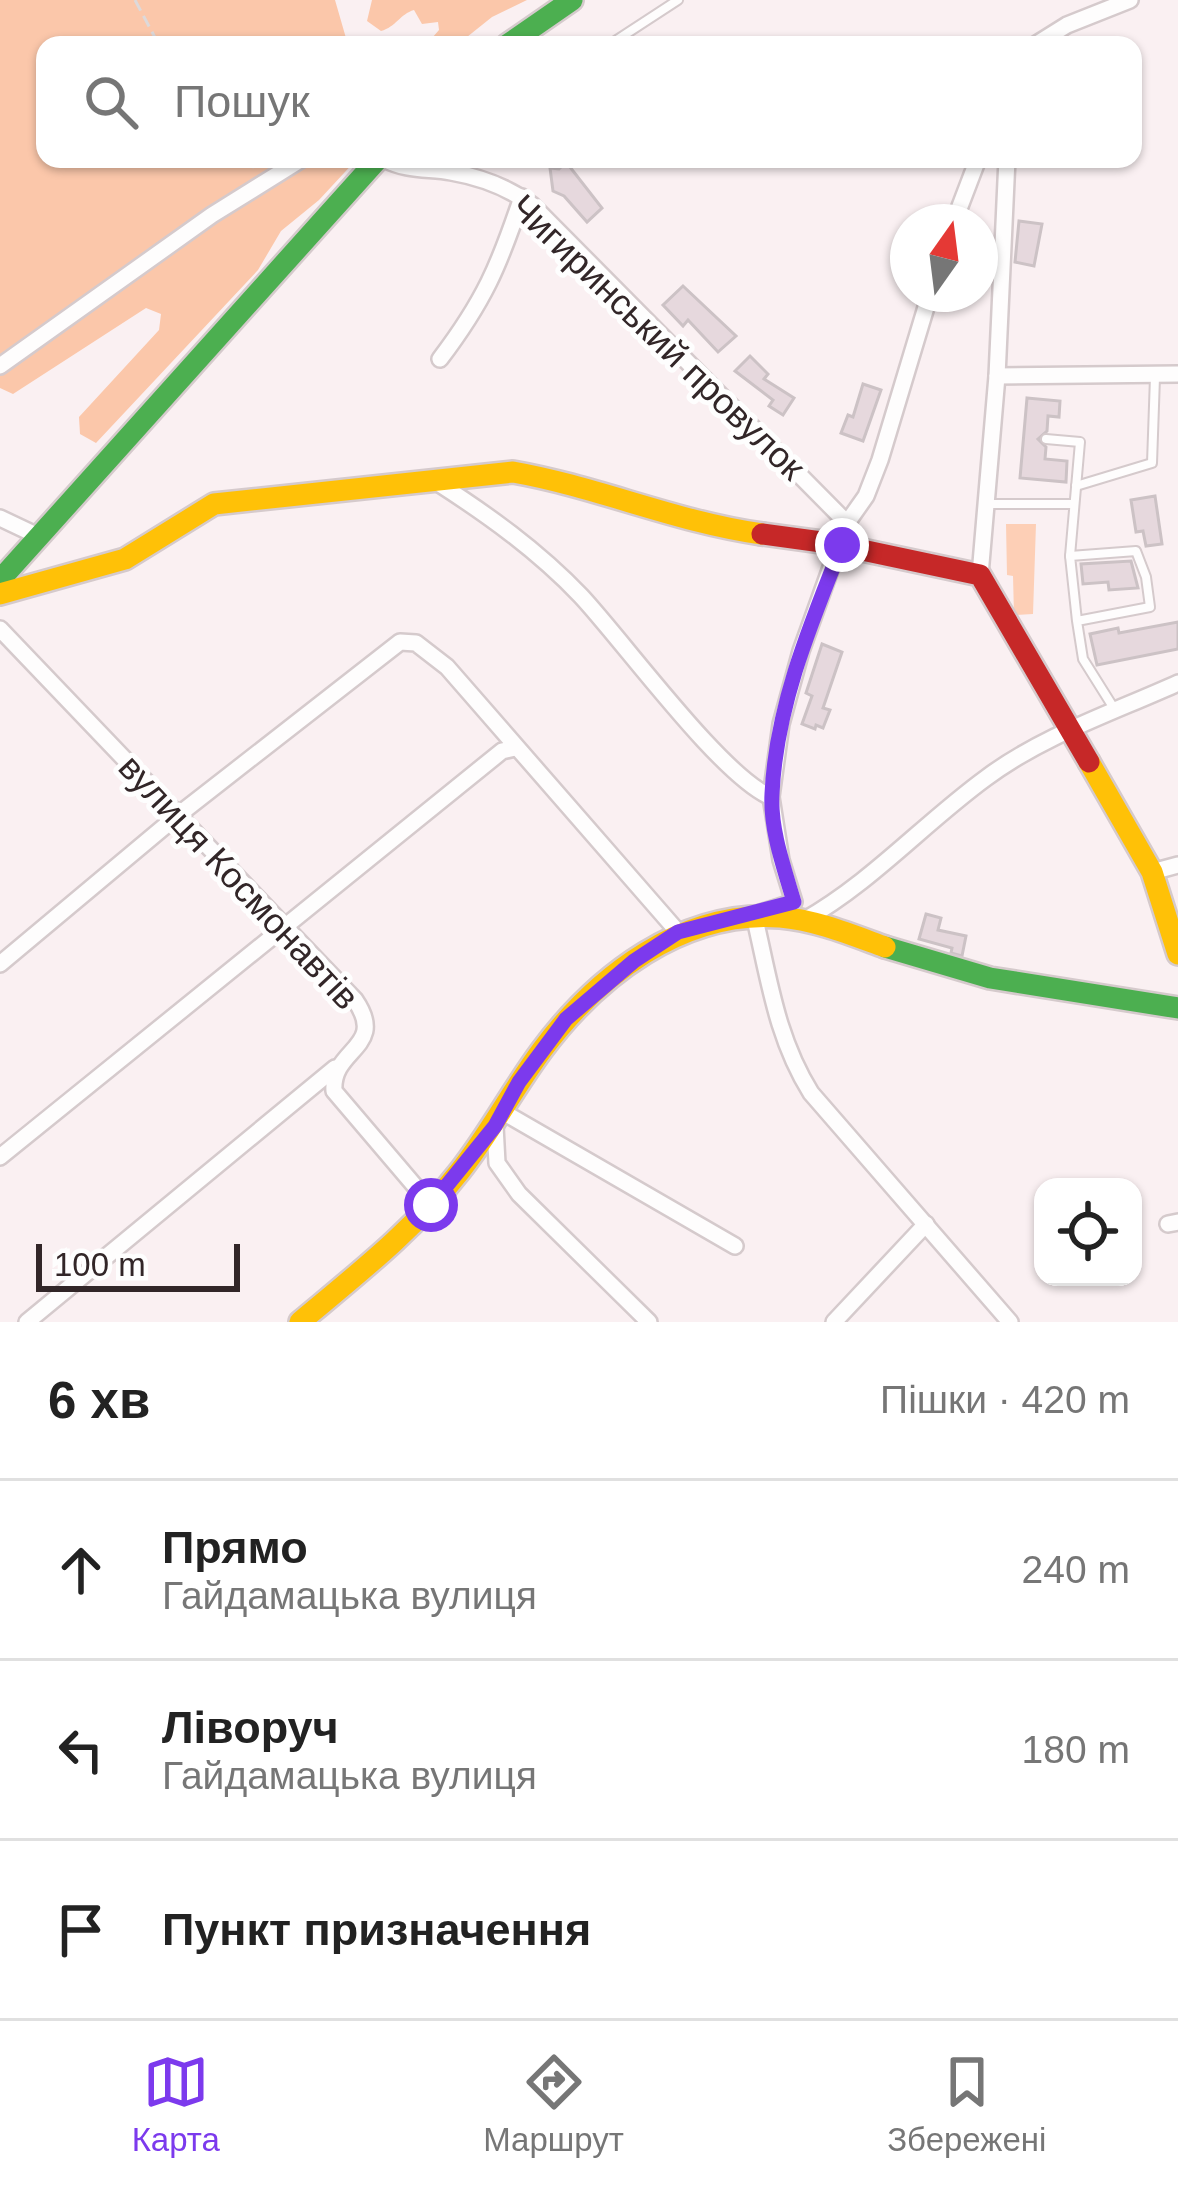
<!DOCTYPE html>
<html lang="uk">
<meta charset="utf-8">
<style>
body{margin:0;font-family:Arial,sans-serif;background:#f6f6f6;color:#222}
.controls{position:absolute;right:36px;bottom:36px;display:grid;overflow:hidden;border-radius:24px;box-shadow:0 3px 9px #0004}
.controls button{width:108px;height:108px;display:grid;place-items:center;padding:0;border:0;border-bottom:3px solid #e0e0e0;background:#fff;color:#222;font:60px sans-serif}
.compass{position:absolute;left:890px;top:204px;width:108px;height:108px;border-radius:50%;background:#fff;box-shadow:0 3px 9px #0004;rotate:14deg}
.scale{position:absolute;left:36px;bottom:30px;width:204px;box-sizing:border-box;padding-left:12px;border:6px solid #322628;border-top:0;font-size:33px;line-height:42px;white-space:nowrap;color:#322628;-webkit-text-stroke:9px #fefefe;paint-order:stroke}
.stop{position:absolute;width:36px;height:36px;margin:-27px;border:9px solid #7c3aed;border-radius:50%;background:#fff}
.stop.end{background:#7c3aed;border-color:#fff;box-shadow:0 3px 12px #0008}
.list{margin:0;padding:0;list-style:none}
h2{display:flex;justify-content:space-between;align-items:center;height:156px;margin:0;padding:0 48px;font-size:51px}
h2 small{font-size:39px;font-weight:400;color:#767676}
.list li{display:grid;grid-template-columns:78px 1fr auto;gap:36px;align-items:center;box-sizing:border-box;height:180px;padding:0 48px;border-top:3px solid #e0e0e0}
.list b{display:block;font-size:45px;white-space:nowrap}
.list p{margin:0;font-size:39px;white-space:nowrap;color:#767676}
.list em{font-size:39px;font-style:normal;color:#767676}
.icon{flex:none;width:66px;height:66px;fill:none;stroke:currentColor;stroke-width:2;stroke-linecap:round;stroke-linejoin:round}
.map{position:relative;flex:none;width:1178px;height:1322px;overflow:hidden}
.search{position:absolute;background:#fff;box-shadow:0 3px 9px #0004;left:36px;right:36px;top:36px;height:132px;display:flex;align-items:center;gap:30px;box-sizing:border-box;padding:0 42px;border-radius:24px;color:#767676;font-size:45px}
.sheet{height:696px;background:#fff}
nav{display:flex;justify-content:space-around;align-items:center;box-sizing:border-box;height:168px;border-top:3px solid #e0e0e0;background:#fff;font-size:33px;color:#767676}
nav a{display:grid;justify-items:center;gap:6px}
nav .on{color:#7c3aed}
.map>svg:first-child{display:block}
</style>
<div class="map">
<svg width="1178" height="1322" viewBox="0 0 1178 1322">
<rect width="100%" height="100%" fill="#faf0f2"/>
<path fill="#fdcfb6" d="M1006 524H1036L1033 614 1014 615 1013 576 1007 575Z"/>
<g fill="#fbc7aa">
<path d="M0 0H335L348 45H45V159H357L319 200 281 231 258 270 96 443 80 434 79 417 159 330 161 314 146 308 13 394 0 388Z"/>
<path d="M372 0H527L492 17 457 45H426L439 30 438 22 422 24 414 10C400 14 396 27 381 31L367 21Z"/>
</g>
<g fill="#e6d8dd" stroke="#ccc2c5" stroke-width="3">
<path d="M566 162 602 208 587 222 564 196 553 191 550 168 559 169Z"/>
<path d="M1019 221 1042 224 1034 266 1015 262Z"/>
<path d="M683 286 736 336 718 352 688 320 683 326 663 305Z"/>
<path d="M750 356 768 374 764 379 794 398 783 415 769 406 773 400 735 371Z"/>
<path d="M863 384 881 390 863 441 841 433 848 415 853 417Z"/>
<path d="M1027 398 1060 401 1059 417 1048 416 1047 431 1038 439 1046 447 1045 459 1067 461 1066 482 1020 478Z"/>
<path d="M1155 496 1162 544 1146 546 1143 531 1136 532 1131 500Z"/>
<path d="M1131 561 1138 588 1109 590 1108 582 1083 584 1081 564Z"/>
<path d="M1178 622V649L1097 665 1090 634 1118 628 1119 633Z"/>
<path d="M822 644 842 652 823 708 830 710 823 728 816 725 815 729 802 724 812 696 806 693Z"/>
<path d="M926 914 941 918 938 930 966 936 962 956 951 953 952 948 919 939Z"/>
</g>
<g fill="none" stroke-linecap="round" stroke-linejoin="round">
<defs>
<g id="lane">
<path d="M609 45 678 0"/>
<path d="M1046 439 1080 442 1070 556"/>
<path d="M1076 486 1152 463 1155 377"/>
<path d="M988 504H1074"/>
<path d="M1077 621 1070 556 1136 551 1146 577 1150 607 1077 621 1083 659 1115 710"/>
</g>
<g id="street">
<path d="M1035 45 1067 25 1130 0"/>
<path d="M384 159C407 171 427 168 451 172 480 177 509 188 532 205L847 523"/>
<path d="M954 222 978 159"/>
<path d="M930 294 880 460 866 496 847 523 801 651 781 724 771 797 781 860 794 902 754 915C769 978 776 1037 811 1093L1010 1322"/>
<path d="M440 359C484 301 499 266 522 197"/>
<path d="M0 366 212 215 302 159"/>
<path d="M997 376 1178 374"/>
<path d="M435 481C488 515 537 550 581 596 624 642 721 776 771 797"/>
<path d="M0 518 38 536"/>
<path d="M980 575 997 376 1007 159"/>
<path d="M0 629 355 1000C388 1048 331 1048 334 1091L431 1205"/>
<path d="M1152 872 1178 865"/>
<path d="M803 921C872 882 923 824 986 778 1042 736 1114 712 1178 683"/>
<path d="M0 964 177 816 400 642 416 643 447 667 678 932"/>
<path d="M503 1112 735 1246"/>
<path d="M495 1126 497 1163 519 1194 649 1322"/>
<path d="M0 1157 502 751 515 748"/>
<path d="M1168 1224 1178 1222"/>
<path d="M27 1322 335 1068"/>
<path d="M834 1322 926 1224"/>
</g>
<g id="fast">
<path d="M507 45 572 0"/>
<path d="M0 580 378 159"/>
<path d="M885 947 990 978 1178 1008"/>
</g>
<g id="slow">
<path d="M0 594 125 559 214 504 513 472C598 487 676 522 762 534"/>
<path d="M1089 762 1152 872 1178 954"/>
<path d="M300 1322C356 1275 414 1230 460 1171 490 1133 513 1089 542 1050 597 976 682 910 780 917 816 920 852 935 885 947"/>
</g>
<path id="jam" d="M762 534 829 543 980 575 1089 762"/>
</defs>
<use href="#lane" stroke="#d5cacc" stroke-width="12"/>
<use href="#street" stroke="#d5cacc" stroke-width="20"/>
<use href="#fast" stroke="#d5cacc" stroke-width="26"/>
<use href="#slow" stroke="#d5cacc" stroke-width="26"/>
<use href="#jam" stroke="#d5cacc" stroke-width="26"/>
<g stroke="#ddd9da" stroke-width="3" stroke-dasharray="12 6" stroke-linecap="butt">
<path d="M135 0 159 45"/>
<path d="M246 159 257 171"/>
</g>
<use href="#lane" stroke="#fefdfd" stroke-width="8"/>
<use href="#street" stroke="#fefdfd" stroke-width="15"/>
<use href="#fast" stroke="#4caf50" stroke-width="21"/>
<use href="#slow" stroke="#ffc107" stroke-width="21"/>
<use href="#jam" stroke="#c62828" stroke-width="21"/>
</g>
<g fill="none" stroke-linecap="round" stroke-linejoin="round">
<path stroke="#7c3aed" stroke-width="15" d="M431 1205 495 1126 519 1082 566 1019 634 961 678 932 794 902C784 868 770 829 772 794 776 707 810 625 842 545"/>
</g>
<g text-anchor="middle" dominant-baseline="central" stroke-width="10" stroke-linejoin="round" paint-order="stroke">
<g font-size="36" fill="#322628" stroke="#fefefe">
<text transform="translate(658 337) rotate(44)">Чигиринський провулок</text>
<text transform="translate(239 882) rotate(47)">вулиця Космонавтів</text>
</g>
</g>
</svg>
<div class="controls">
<button><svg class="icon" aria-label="locate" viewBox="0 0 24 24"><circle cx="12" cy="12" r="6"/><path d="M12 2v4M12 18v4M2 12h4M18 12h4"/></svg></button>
</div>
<svg class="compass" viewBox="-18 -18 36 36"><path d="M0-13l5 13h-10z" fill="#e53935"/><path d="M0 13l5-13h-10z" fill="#767676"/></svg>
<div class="scale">100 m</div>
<div class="stop" style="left:431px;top:1205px"></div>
<div class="stop end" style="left:842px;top:545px"></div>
<div class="search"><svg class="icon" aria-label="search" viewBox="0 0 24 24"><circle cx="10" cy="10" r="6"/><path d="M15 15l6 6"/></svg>Пошук</div>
</div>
<section class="sheet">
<h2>6 хв<small>Пішки · 420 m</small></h2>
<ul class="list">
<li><svg class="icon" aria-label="ahead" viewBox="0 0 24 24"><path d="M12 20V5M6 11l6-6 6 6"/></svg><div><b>Прямо</b><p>Гайдамацька вулиця</p></div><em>240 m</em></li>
<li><svg class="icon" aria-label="left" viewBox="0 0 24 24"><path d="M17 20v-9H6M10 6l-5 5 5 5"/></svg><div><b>Ліворуч</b><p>Гайдамацька вулиця</p></div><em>180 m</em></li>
<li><svg class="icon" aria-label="arrive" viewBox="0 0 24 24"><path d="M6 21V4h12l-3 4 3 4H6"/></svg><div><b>Пункт призначення</b></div></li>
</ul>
</section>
<nav>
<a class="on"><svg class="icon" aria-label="map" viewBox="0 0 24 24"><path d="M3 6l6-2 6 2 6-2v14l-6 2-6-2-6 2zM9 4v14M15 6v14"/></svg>Карта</a>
<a><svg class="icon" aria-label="directions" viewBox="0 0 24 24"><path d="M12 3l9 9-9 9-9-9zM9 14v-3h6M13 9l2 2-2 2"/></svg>Маршрут</a>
<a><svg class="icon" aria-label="saved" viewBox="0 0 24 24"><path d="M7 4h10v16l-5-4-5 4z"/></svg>Збережені</a>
</nav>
